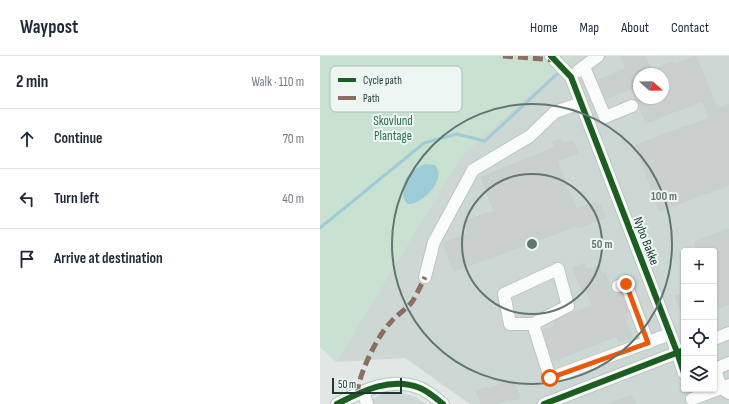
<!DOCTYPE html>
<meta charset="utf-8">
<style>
body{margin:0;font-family:"Sofia Sans Condensed",sans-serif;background:#f2f2f3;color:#1f2937}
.controls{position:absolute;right:12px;bottom:12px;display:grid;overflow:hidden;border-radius:4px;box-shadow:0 1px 3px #0004}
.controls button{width:36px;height:36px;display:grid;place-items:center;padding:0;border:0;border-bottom:1px solid #e0e1e3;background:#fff;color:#1f2937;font:20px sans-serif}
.compass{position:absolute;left:313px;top:12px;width:36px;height:36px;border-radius:50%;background:#fff;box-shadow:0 1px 3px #0004;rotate:110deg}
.scale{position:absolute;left:12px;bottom:10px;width:70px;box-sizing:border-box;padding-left:4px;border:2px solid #1e3934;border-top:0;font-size:11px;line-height:14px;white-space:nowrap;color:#1e3934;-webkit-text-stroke:3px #edf6f2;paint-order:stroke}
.stop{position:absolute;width:12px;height:12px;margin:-9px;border:3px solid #ea580c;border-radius:50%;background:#fff}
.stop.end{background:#ea580c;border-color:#fff;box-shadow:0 1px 4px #0008}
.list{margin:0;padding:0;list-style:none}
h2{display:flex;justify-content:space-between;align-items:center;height:52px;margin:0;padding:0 16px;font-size:17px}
h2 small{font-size:13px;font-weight:400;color:#747a83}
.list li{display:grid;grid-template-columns:26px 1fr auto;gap:12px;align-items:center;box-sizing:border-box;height:60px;padding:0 16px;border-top:1px solid #e0e1e3}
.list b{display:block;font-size:15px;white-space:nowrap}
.list em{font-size:13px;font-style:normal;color:#747a83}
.icon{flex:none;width:22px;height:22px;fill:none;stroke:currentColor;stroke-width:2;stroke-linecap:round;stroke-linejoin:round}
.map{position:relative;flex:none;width:409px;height:348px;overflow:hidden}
header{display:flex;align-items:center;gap:24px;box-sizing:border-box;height:56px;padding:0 20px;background:#fff;border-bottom:1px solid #e0e1e3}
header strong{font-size:19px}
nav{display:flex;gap:22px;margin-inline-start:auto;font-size:14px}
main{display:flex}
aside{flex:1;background:#fff}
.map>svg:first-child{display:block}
</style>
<header>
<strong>Waypost</strong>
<nav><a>Home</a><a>Map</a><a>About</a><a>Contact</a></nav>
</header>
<main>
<aside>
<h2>2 min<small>Walk · 110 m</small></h2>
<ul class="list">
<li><svg class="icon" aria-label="ahead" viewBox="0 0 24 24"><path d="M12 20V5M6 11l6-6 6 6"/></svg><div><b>Continue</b></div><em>70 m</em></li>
<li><svg class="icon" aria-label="left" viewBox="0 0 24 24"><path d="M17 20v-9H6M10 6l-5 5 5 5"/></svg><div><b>Turn left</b></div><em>40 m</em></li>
<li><svg class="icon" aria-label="arrive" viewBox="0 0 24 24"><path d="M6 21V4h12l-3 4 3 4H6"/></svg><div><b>Arrive at destination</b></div></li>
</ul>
</aside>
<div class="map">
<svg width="409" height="348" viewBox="0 0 409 348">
<rect width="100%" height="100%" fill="#e0e7e4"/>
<g fill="#cdd8d4" fill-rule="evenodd">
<path d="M253 0H409V348H150L85 302 16 306 140 101ZM319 18H343V42H319ZM364 195H394V333H364Z"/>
<path d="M77 336 96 341 106 348H43L63 337Z"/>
</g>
<path fill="#c8e1d1" d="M0 0H253L140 101 16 306 0 291Z"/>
<path fill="#9eccd7" d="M105 108 115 109C128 123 102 149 88 148 79 142 83 123 91 116 95 113 100 110 105 108Z"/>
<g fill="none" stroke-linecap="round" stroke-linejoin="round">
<path stroke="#9eccd7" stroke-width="3" d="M0 172 104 87 137 78 165 85 237 18"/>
</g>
<g fill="#cad0ce" stroke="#c9cfcd" fill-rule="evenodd">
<path d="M301 0H325L331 14 352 6 353 9 376 0 397 53 409 48V129L339 155 316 89 389 62 382 45 326 67 313 32 286 43 278 24 306 13ZM319 18H343V42H319Z"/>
<path d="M241 83 243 88 253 85 258 97 237 105 256 153 275 146 276 150 280 148 285 162 258 172 257 170 134 215 123 187 149 178 144 165 174 155 161 121 227 95V94L235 91 233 86Z"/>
<path d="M409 173V248L399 252 397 246 394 247V195H377L374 186Z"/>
<path d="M265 207 267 214 279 209 282 218 285 217 292 235 296 239 301 237 308 256 303 258 312 282 299 286 297 280 233 305 223 274 235 270 234 266 243 261 272 250 266 232 262 234 253 212Z"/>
<path d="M364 237V261H363L355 240Z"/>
<path d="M193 324 200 342 190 345V343L176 348H161L156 335 167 331 168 333Z"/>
<path d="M313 339 316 348H291V347Z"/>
</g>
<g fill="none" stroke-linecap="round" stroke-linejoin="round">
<defs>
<g id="minor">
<path d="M231 0 251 21 357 296 364 317"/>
<path d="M264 11 285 61 312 50"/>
<path d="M258 15 278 0"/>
<path d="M105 221 114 186 153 114 210 80 235 56 261 47"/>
<path d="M298 230 306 228 328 287"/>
<path d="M213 268H190L184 238 238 213 248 250 213 268 230 322 350 278"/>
<path d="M394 283 409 277"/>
<path d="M409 307 395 313 401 332 409 337"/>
<path d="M43 336 47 348"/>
<path d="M372 343 409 329"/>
<path d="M17 348C42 335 72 320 100 332 109 336 116 342 123 348"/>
<path d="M224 348 364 294"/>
</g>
</defs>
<use href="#minor" stroke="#bdc3c1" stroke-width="14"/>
<use href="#minor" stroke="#fafbfb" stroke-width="12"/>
<g stroke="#8d6e63" stroke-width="5" stroke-dasharray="10 5" stroke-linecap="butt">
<path d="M183 0 236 4"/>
<path d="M37 338C39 318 56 282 70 267 76 259 87 253 92 246 97 238 101 229 105 221"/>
</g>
<defs>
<g id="cycleway">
<path d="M231 0 251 21 357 296 364 317"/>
<path d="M17 348C42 335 72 320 100 332 109 336 116 342 123 348"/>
<path d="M224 348 364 294"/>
</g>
</defs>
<use href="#cycleway" stroke="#edf6f2" stroke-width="8"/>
<use href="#cycleway" stroke="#1b5e20" stroke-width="6"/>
</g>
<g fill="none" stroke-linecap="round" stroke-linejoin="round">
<path stroke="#ea580c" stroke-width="5" d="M230 322 328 287 306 228"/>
</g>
<g fill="none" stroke="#627672" stroke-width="2">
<circle cx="212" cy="188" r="70"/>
<circle cx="212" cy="188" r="140"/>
</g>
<g text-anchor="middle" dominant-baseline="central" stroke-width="4" stroke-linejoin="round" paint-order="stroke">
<g font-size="13" fill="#277149" stroke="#edf6f2">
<text x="73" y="65">Skovlund<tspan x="73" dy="15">Plantage</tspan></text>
</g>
<g font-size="13" fill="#1e3934" stroke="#edf6f2">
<text transform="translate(326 185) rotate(69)">Nybo Bakke</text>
</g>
</g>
<rect x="10" y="10" width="132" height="46" rx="6" fill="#edf6f2" stroke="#afbdb9" stroke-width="1"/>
<rect x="18" y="22" width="18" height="4" fill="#1b5e20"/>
<rect x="18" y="40" width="18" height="4" fill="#8d6e63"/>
<g font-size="11" fill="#1e3934">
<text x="43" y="28">Cycle path</text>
<text x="43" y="46">Path</text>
</g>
<circle cx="212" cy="188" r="6" fill="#627672" stroke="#edf6f2" stroke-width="2"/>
<g font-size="12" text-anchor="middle" font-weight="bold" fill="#627672" stroke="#edf6f2" stroke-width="4" stroke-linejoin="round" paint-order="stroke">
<text x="344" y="144">100 m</text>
<text x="282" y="192">50 m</text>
</g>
</svg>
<div class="controls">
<button>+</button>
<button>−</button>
<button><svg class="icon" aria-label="locate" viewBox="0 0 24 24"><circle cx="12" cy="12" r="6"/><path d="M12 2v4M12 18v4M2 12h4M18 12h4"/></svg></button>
<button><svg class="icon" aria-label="layers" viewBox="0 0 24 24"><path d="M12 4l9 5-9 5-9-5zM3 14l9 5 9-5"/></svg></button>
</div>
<svg class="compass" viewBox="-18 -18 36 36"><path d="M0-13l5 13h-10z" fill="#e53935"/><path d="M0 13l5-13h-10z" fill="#747a83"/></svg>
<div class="scale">50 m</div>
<div class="stop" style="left:230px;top:322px"></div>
<div class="stop end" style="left:306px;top:228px"></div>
</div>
</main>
